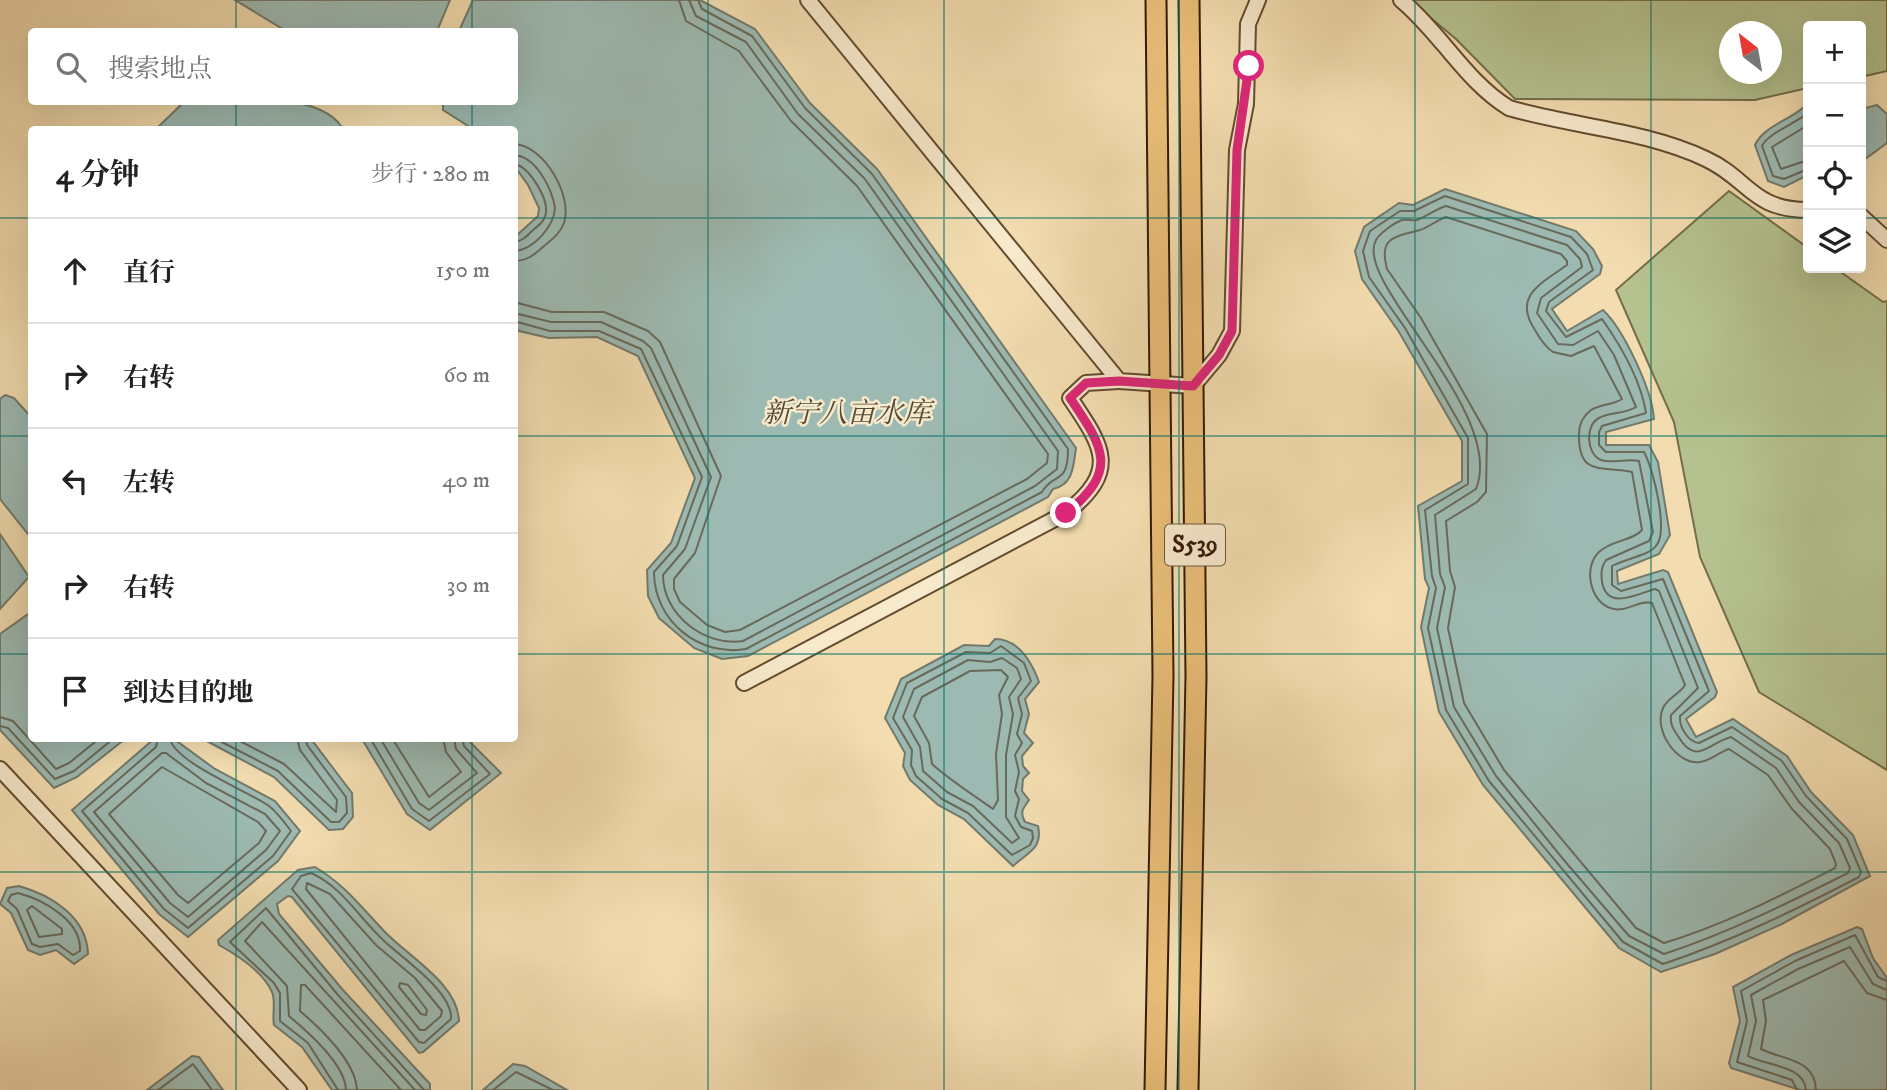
<!DOCTYPE html>
<html lang="zh">
<meta charset="utf-8">
<style>
body{margin:0;font-family:"IM FELL DW Pica","Noto Serif SC",serif;background:#f2f2f2;color:#222}
.controls{position:absolute;right:21px;top:21px;display:grid;overflow:hidden;border-radius:7px;box-shadow:0 7px 28px #0002}
.controls button{width:63px;height:63px;display:grid;place-items:center;padding:0;border:0;border-bottom:2px solid #e0e0e0;background:#fff;color:#222;font:35px sans-serif}
.compass{position:absolute;left:1719px;top:21px;width:63px;height:63px;border-radius:50%;background:#fff;box-shadow:0 7px 28px #0002;rotate:329deg}
.stop{position:absolute;width:21px;height:21px;margin:-16px;border:5px solid #db2777;border-radius:50%;background:#fff}
.stop.end{background:#db2777;border-color:#fff;box-shadow:0 2px 7px #0008}
.list{margin:0;padding:0;list-style:none}
h2{display:flex;justify-content:space-between;align-items:center;height:91px;margin:0;padding:0 28px;font-size:30px}
h2 small{font-size:23px;font-weight:400;color:#767676}
.list li{display:grid;grid-template-columns:46px 1fr auto;gap:21px;align-items:center;box-sizing:border-box;height:105px;padding:0 28px;border-top:2px solid #e0e0e0}
.list b{display:block;font-size:26px;white-space:nowrap}
.list em{font-size:23px;font-style:normal;color:#767676}
.icon{flex:none;width:38px;height:38px;fill:none;stroke:currentColor;stroke-width:2;stroke-linecap:round;stroke-linejoin:round}
.map{position:relative;flex:none;width:1887px;height:1090px;overflow:hidden}
.search{position:absolute;background:#fff;box-shadow:0 7px 28px #0002;left:28px;top:28px;width:490px;height:77px;display:flex;align-items:center;gap:18px;box-sizing:border-box;padding:0 24px;border-radius:7px;color:#767676;font-size:26px}
.panel{position:absolute;background:#fff;box-shadow:0 7px 28px #0002;left:28px;top:126px;width:490px;height:616px;border-radius:7px}
.map>svg:first-child{display:block}
</style>
<div class="map">
<svg width="1887" height="1090" viewBox="0 0 1887 1090">
<rect width="100%" height="100%" fill="#f3ddb0"/>
<filter id="stains"><feTurbulence type="fractalNoise" baseFrequency=".00286" numOctaves="4"/><feColorMatrix values="0 0 0 0 .2 0 0 0 0 .09 0 0 0 0 .02 0 0 0 .5 -.17"/></filter>
<radialGradient id="worn" r=".72"><stop offset=".6" stop-color="#630" stop-opacity="0"/><stop offset="1" stop-color="#630" stop-opacity=".3"/></radialGradient>
<g fill="#b5c28f" stroke="#746e4a" stroke-width="2" fill-rule="evenodd">
<path d="M1409 0H1887V71L1861 77V26H1808V88L1755 100 1515 99 1456 39ZM1730 32H1772V74H1730Z"/>
<path d="M1729 191 1808 248V268H1835L1883 302 1887 301V770L1759 692 1700 557 1674 422 1616 290Z"/>
</g>
<g fill="#9dbab2" stroke="#737a6c" stroke-width="2">
<path d="M235 0H450L437 31H286Z"/>
<path d="M473 0H700L755 29 810 103 877 169 1076 448C1073 466 1074 484 1053 489L1048 497 748 656 722 659 694 648 659 618 648 596 647 570 671 543 695 478 638 356 597 337 549 338 519 331 515 325V237L538 216 539 208 528 185 515 167 514 130 473 129 443 110V102H514V32L459 31Z"/>
<path d="M184 102C227 101 315 88 342 127L340 130 156 129Z"/>
<path d="M1877 105 1887 114V143L1861 162V109Z"/>
<path d="M1804 107H1808V175L1784 187 1768 181 1755 145C1764 126 1788 121 1804 107Z"/>
<path d="M1445 189 1576 231 1593 249 1602 266 1600 274 1552 309 1567 331 1603 310C1624 330 1652 390 1654 419L1606 432V445H1649L1658 462 1670 535 1659 554 1617 571 1618 584 1663 570 1668 572 1717 692 1715 697 1686 719 1696 737 1733 719 1787 756 1811 792 1853 835 1870 876 1780 925 1715 954 1661 972 1619 948 1483 785 1439 712 1421 627 1429 588 1425 579 1418 506 1462 481V441L1399 332 1362 279 1355 251 1364 227 1399 203 1413 205Z"/>
<path d="M5 395 14 398 31 417V538L0 499V399Z"/>
<path d="M0 534 29 577 0 609Z"/>
<path d="M31 612 32 738 125 739 77 777 54 788 0 730V634Z"/>
<path d="M995 639C1019 639 1032 663 1039 682L1025 699 1029 714 1024 733 1033 743 1022 756 1023 766 1029 773 1023 779 1022 791 1029 800C1024 808 1019 811 1025 822L1038 826C1043 849 1028 852 1013 866L964 819 938 805 910 780 903 766 905 753 885 718 901 679 964 645 989 646Z"/>
<path d="M155 738 174 739 215 769 275 801 300 831 278 861 188 937 159 914 72 810Z"/>
<path d="M203 739H311L352 793 353 817 343 829 329 830 274 777Z"/>
<path d="M362 739H467L501 773 430 830 407 814Z"/>
<path d="M315 867C344 884 362 908 385 932 409 957 458 984 459 1021L423 1052 419 1053 292 897 288 896 277 904 279 914 343 990 430 1084V1090H332L302 1047 274 1025C272 1015 276 1001 272 992 263 972 237 955 219 945L218 940 298 870Z"/>
<path d="M19 886C51 895 87 917 88 954L74 964 56 950 40 955 28 950 11 913 0 904 7 888Z"/>
<path d="M1857 927 1862 929 1873 958 1887 978V1090H1800L1731 1068 1729 1063 1740 1021 1733 987 1791 955Z"/>
<path d="M192 1056 199 1057 223 1090H147Z"/>
<path d="M513 1064 525 1066 567 1090H483Z"/>
</g>
<g fill="none" stroke-linecap="round" stroke-linejoin="round">
<g stroke="#686a5b" stroke-width="2">
<path d="M1808 113C1796 123 1767 134 1762 146L1773 176 1784 179 1808 169"/>
<path d="M1808 125 1772 147 1781 169 1808 160"/>
<path d="M514 144C544 145 573 196 564 223 560 234 551 240 543 247 534 255 527 261 514 261"/>
<path d="M514 155C536 156 552 189 555 208 554 226 534 250 514 251"/>
<path d="M514 164C529 166 548 198 546 213 545 221 539 225 533 230 527 236 523 241 514 242"/>
<path d="M1445 196 1571 237 1587 254 1593 270 1549 302 1546 311 1566 337 1602 319C1621 346 1641 381 1646 413L1602 426 1599 432V445L1606 452H1644C1653 468 1669 531 1656 546 1648 556 1624 559 1612 566V585L1621 591 1663 579 1709 691 1680 716C1679 727 1688 742 1699 743L1732 727 1782 761 1806 796 1847 839 1861 872 1859 877C1795 910 1732 941 1663 964L1623 942 1489 781 1446 710 1428 628 1436 588 1432 576 1425 510 1468 484V438L1405 328 1369 277 1363 251 1370 231 1400 211H1414Z"/>
<path d="M1446 206 1567 245 1580 259 1582 267 1541 298 1537 313 1558 344 1573 345 1598 331 1614 355 1636 407C1625 414 1610 412 1599 418 1585 425 1586 454 1601 460 1613 464 1628 458 1639 461L1653 532 1649 541 1606 560C1601 567 1601 573 1602 582 1607 611 1637 594 1655 589L1659 591 1698 688 1671 715C1670 724 1673 729 1678 736 1696 767 1708 743 1731 737L1776 768 1799 802 1839 843 1850 868 1848 873C1788 903 1728 933 1664 954L1629 936 1563 859 1496 776 1454 707 1437 628 1445 587 1440 574 1435 515 1476 489C1507 411 1352 282 1376 240 1380 233 1394 223 1402 220 1406 219 1412 221 1417 220 1427 216 1436 209 1446 206Z"/>
<path d="M1446 217 1561 254 1567 261V265C1542 283 1512 296 1535 330 1540 339 1545 347 1553 352L1571 356 1594 346 1622 399C1613 405 1601 404 1591 410 1583 416 1579 425 1579 434 1578 479 1605 465 1632 472L1642 530C1633 541 1611 540 1599 552 1583 567 1590 601 1610 608 1626 614 1639 599 1652 603L1685 685C1680 694 1668 697 1663 708 1653 729 1676 765 1700 762 1711 761 1719 752 1729 749L1768 775 1792 809 1830 849 1836 864 1835 868C1780 896 1724 925 1664 943L1636 928 1504 770 1464 703 1448 628 1455 587 1450 571 1446 521 1477 502 1486 492 1487 434 1421 318 1387 269C1378 236 1396 237 1420 230 1429 227 1437 220 1446 217Z"/>
<path d="M514 302 552 312H604L648 331 660 342 721 476 695 553 674 579V589L680 602 707 625 725 632 740 630 1027 479 1047 463 1048 454 857 186 791 121 739 51 686 21 679 0"/>
<path d="M514 313 551 322H601L643 341 651 348 711 477 685 549 663 575C663 615 705 647 743 641L1035 486 1057 469 1058 451 865 179 798 114 746 42 696 16 689 0"/>
<path d="M514 321 550 331H599L641 349 702 477 677 546 654 572C654 621 699 657 746 649L1042 492C1054 471 1068 486 1068 449L872 174 805 108 752 36 702 9 698 0"/>
<path d="M1001 646 1024 663 1031 681 1018 698 1022 714 1017 734 1022 743 1015 755 1019 772 1015 791 1019 799 1015 816 1021 827 1032 831 1033 838 1030 845 1012 855 968 813 942 799 916 776 911 765 912 750 893 718 907 683 966 652 990 653Z"/>
<path d="M1002 658 1017 668 1021 679 1009 697 1013 714 1006 755V817L1019 838 1012 843 973 806 947 792 923 771 920 747 903 717 914 689 968 660 990 662Z"/>
<path d="M1001 670 1008 677 999 695 1002 714 996 754 998 800 993 809C972 794 951 781 932 764L929 743 914 716 922 697 970 671Z"/>
<path d="M0 717 13 721 56 769 69 763 100 738"/>
<path d="M0 726 8 728 55 779 74 771 114 738"/>
<path d="M158 738 156 747 82 811 164 909 188 928 273 856 291 831C285 823 277 812 269 806 250 792 173 762 170 738"/>
<path d="M214 738 278 771 331 822H339L347 813 346 797 307 745 306 738"/>
<path d="M234 738 284 764 336 812 337 800 300 750 297 738"/>
<path d="M370 738 412 809 429 821 490 774 464 746 462 738"/>
<path d="M380 738 419 803 429 810 477 773 456 749 454 738"/>
<path d="M392 738 429 797 461 772 446 752 443 738"/>
<path d="M162 753H166L206 783 265 814 280 831 266 850 188 917 170 903 94 812Z"/>
<path d="M162 767 258 822 266 831 259 843 188 903 178 895 109 814Z"/>
<path d="M311 873C342 887 358 916 382 939 400 957 453 991 451 1019L424 1043 419 1042 292 889 301 876Z"/>
<path d="M307 883 330 894 376 945 415 978 442 1011 441 1016 425 1030H420L306 889Z"/>
<path d="M18 893C44 900 82 921 80 951L73 955 58 944 40 947 32 944 17 909 8 901 11 895Z"/>
<path d="M32 906 62 929V934L39 937 27 910Z"/>
<path d="M400 983 408 985 427 1010 426 1015 421 1014 399 987Z"/>
<path d="M158 1090 193 1064 212 1090"/>
<path d="M338 1090 308 1043 280 1021V993L274 983 230 942 266 908 338 995 424 1090"/>
<path d="M346 1090C345 1064 308 1032 289 1016L287 986 245 941 262 922 415 1090"/>
<path d="M357 1090C356 1062 320 1028 300 1011L301 985H305L401 1090"/>
<path d="M493 1090 516 1072 553 1090"/>
<path d="M1797 1090 1792 1080 1737 1062 1747 1021 1741 991 1795 961 1855 935 1878 977 1887 981"/>
<path d="M1806 1090C1804 1065 1766 1066 1748 1056L1756 1021 1751 995 1798 969 1850 947 1873 984 1887 990"/>
<path d="M1816 1090C1815 1058 1782 1060 1761 1049L1766 1021 1763 1000 1844 961 1867 993 1887 1000"/>
</g>
<defs>
<g id="minor">
<path d="M808 0 1119 381 1193 386 1219 355 1232 331 1237 150 1246 104 1248 24 1258 0"/>
<path d="M1401 0C1440 32 1466 82 1509 108 1574 127 1645 130 1706 159 1749 179 1752 210 1808 210"/>
<path d="M1861 216 1887 240"/>
<path d="M744 683 1066 513C1120 470 1103 447 1070 398L1086 383 1119 381"/>
<path d="M0 769 299 1090"/>
</g>
<g id="major">
<path d="M1155 1090 1163 676 1156 0"/>
<path d="M1188 1090 1196 676 1189 0"/>
</g>
</defs>
<use href="#minor" stroke="#634b2f" stroke-width="18"/>
<use href="#major" stroke="#331a04" stroke-width="23"/>
<use href="#minor" stroke="#f7e9cc" stroke-width="14"/>
<use href="#major" stroke="#eabe78" stroke-width="19"/>
</g>
<g fill="none" stroke-linecap="round" stroke-linejoin="round">
<path stroke="#db2777" stroke-width="9" d="M1066 513C1120 470 1103 447 1070 398L1086 383 1119 381 1193 386 1219 355 1232 331 1237 150 1249 66"/>
</g>
<path fill="none" stroke="#0f766e" stroke-width="2" stroke-opacity="0.55" d="M236 0V32M472 0V32M708 0V1090M944 0V1090M1179 0V1090M1415 0V1090M1651 0V1090M236 102V130M472 102V130M0 218H32M514 218H1808M1861 218H1887M0 436H32M514 436H1887M0 654H32M514 654H1887M236 738V1090M472 738V1090M0 872H1887"/>
<g text-anchor="middle" dominant-baseline="central" stroke-width="5" stroke-linejoin="round" paint-order="stroke">
<rect fill="#f7e9cc" stroke="#6e5840" stroke-width="2" x="1165" y="524.5" width="60" height="41" rx="5"/>
<g font-size="24" font-weight="bold" fill="#331a04">
<text x="1195" y="545">S539</text>
</g>
<g font-size="28" font-style="italic" fill="#534a38" stroke="#f7e9cc">
<text x="847" y="413">新宁八亩水库</text>
</g>
</g>
<rect width="100%" height="100%" filter="url(#stains)"/>
<rect width="100%" height="100%" fill="url(#worn)"/>
</svg>
<div class="controls">
<button>+</button>
<button>−</button>
<button><svg class="icon" aria-label="locate" viewBox="0 0 24 24"><circle cx="12" cy="12" r="6"/><path d="M12 2v4M12 18v4M2 12h4M18 12h4"/></svg></button>
<button><svg class="icon" aria-label="layers" viewBox="0 0 24 24"><path d="M12 4l9 5-9 5-9-5zM3 14l9 5 9-5"/></svg></button>
</div>
<svg class="compass" viewBox="-18 -18 36 36"><path d="M0-13l5 13h-10z" fill="#e53935"/><path d="M0 13l5-13h-10z" fill="#767676"/></svg>
<div class="stop" style="left:1249px;top:66px"></div>
<div class="stop end" style="left:1066px;top:513px"></div>
<div class="search"><svg class="icon" aria-label="search" viewBox="0 0 24 24"><circle cx="10" cy="10" r="6"/><path d="M15 15l6 6"/></svg>搜索地点</div>
<section class="panel">
<h2>4 分钟<small>步行 · 280 m</small></h2>
<ul class="list">
<li><svg class="icon" aria-label="ahead" viewBox="0 0 24 24"><path d="M12 20V5M6 11l6-6 6 6"/></svg><div><b>直行</b></div><em>150 m</em></li>
<li><svg class="icon" aria-label="right" viewBox="0 0 24 24"><path d="M7 20v-9h11M14 6l5 5-5 5"/></svg><div><b>右转</b></div><em>60 m</em></li>
<li><svg class="icon" aria-label="left" viewBox="0 0 24 24"><path d="M17 20v-9H6M10 6l-5 5 5 5"/></svg><div><b>左转</b></div><em>40 m</em></li>
<li><svg class="icon" aria-label="right" viewBox="0 0 24 24"><path d="M7 20v-9h11M14 6l5 5-5 5"/></svg><div><b>右转</b></div><em>30 m</em></li>
<li><svg class="icon" aria-label="arrive" viewBox="0 0 24 24"><path d="M6 21V4h12l-3 4 3 4H6"/></svg><div><b>到达目的地</b></div></li>
</ul>
</section>
</div>
